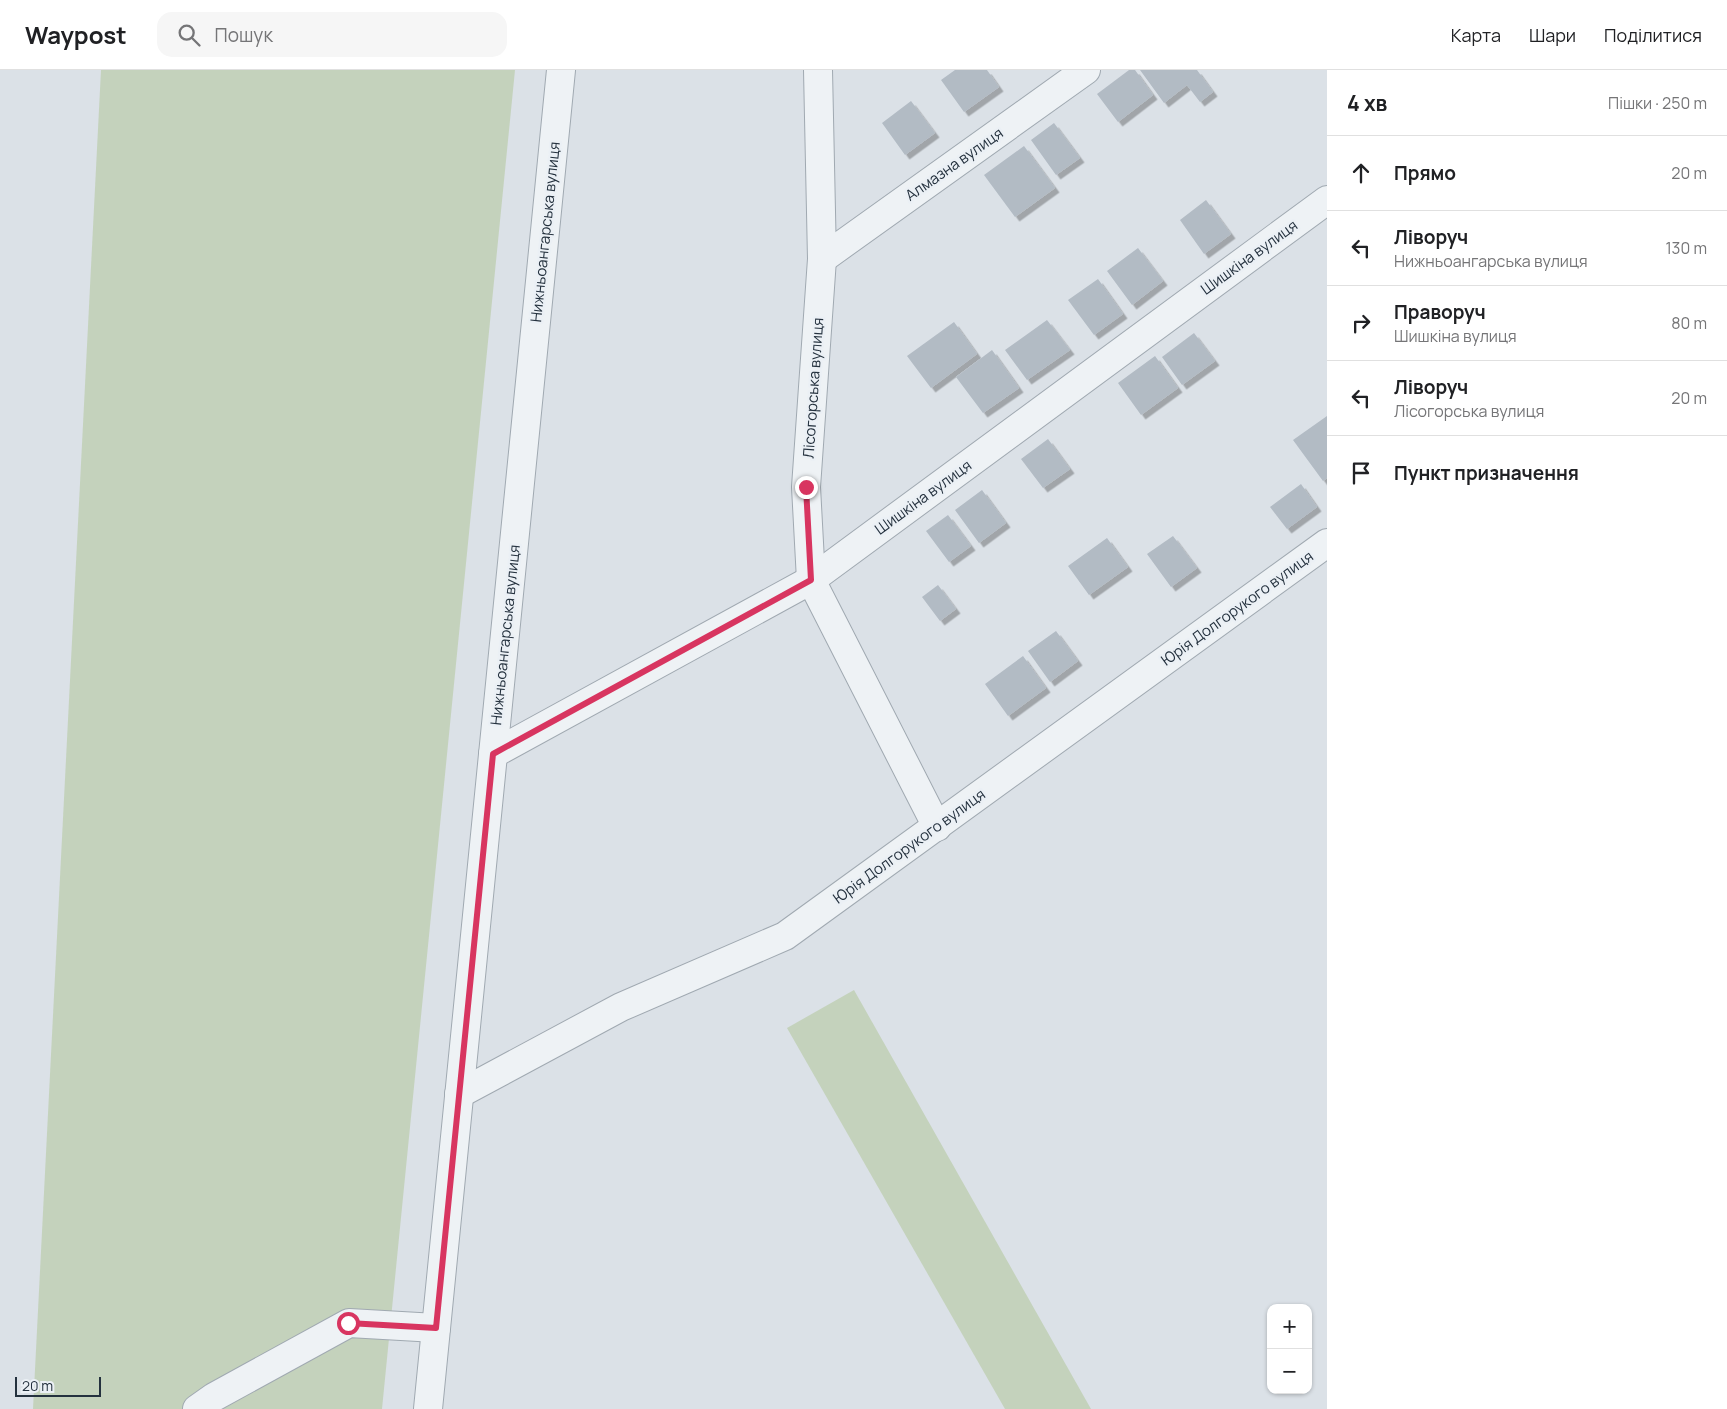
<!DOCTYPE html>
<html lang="uk">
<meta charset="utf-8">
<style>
body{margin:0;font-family:Manrope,sans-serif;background:#f6f6f6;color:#202124}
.controls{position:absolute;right:15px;bottom:15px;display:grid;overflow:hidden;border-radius:10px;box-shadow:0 1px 4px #0004}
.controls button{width:45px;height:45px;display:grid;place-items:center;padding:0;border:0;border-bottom:1px solid #e0e0e0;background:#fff;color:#202124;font:25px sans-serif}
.scale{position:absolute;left:15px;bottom:12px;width:86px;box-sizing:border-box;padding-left:5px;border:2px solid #24313e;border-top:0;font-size:14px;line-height:18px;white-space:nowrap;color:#24313e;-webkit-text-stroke:4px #ebf0f5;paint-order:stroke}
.stop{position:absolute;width:15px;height:15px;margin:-11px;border:4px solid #d83560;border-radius:50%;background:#fff}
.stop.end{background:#d83560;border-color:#fff;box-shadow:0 1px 5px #0008}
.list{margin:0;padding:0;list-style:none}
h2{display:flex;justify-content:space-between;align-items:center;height:65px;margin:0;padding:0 20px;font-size:21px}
h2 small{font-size:16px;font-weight:400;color:#757577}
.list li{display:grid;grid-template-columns:32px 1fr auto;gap:15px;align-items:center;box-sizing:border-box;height:75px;padding:0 20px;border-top:1px solid #e0e0e0}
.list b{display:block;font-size:19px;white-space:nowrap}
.list p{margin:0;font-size:16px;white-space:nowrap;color:#757577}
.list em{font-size:16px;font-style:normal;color:#757577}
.icon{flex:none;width:28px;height:28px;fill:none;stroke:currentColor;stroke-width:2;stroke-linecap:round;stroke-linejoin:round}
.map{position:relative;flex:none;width:1327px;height:1339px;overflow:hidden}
header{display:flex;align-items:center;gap:30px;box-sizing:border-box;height:70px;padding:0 25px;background:#fff;border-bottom:1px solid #e0e0e0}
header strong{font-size:24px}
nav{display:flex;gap:28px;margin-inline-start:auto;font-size:18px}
.search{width:350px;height:45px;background:#f6f6f6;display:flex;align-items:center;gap:12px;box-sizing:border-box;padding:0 18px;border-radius:15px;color:#757577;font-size:19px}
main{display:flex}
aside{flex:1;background:#fff}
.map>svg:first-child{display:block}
</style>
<header>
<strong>Waypost</strong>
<div class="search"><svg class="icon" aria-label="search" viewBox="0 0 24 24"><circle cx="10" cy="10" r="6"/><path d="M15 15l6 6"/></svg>Пошук</div>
<nav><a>Карта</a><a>Шари</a><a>Поділитися</a></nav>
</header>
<main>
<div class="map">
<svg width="1327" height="1339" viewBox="0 0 1327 1339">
<defs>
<filter id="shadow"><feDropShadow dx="4.5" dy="4.5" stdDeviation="0" flood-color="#0004"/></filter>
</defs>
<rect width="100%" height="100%" fill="#dbe1e7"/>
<g fill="#c4d2bc">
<path d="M101 0H515L382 1339H33Z"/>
<path d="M854 920 1091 1339H1005L787 958Z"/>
</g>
<g fill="#b2bbc4" filter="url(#shadow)">
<path d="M955 0H987L999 17 964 42 941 10Z"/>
<path d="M1129 0H1135L1153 25 1118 52 1097 24Z"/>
<path d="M1140 0H1197L1213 22 1200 32 1187 15 1164 33Z"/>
<path d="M911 31 935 63 905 85 882 53Z"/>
<path d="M1054 53 1080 88 1056 105 1031 70Z"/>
<path d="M1024 76 1055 118 1015 147 984 105Z"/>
<path d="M1206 130 1231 164 1204 184 1180 150Z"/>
<path d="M1138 178 1163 211 1132 235 1107 201Z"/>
<path d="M1098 209 1123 244 1094 265 1068 230Z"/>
<path d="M1047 250 1070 280 1027 310 1005 280Z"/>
<path d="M954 252 977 284 931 318 907 286Z"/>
<path d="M1194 263 1215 291 1182 315 1162 287Z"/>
<path d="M992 280 1019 318 983 343 956 307Z"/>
<path d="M1155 286 1178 318 1141 345 1118 313Z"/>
<path d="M1327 346V408L1323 411 1293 370Z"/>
<path d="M1048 369 1070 399 1043 418 1021 389Z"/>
<path d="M1301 414 1317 437 1287 459 1270 437Z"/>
<path d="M982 420 1006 453 979 473 955 440Z"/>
<path d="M948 445 971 476 949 492 926 461Z"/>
<path d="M1173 466 1197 498 1171 517 1147 484Z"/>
<path d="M1107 468 1128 497 1089 525 1068 496Z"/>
<path d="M938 515 956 539 940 551 922 527Z"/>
<path d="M1056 561 1078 591 1050 612 1028 581Z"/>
<path d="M1023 586 1046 618 1008 646 985 614Z"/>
</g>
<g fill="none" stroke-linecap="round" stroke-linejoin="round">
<defs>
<g id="minor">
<path d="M818 0 822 189 806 417 811 510 937 757"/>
<path d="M822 189 1086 0"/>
<path d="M493 684 811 510 1327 130"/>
<path d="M459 1024 621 937 785 866 1327 473"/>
<path d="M197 1339 214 1327 349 1253 436 1258"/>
<path d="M428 1339 561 0"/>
</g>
</defs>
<use href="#minor" stroke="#a0a9b1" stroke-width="30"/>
<use href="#minor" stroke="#eef2f5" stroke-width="28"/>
</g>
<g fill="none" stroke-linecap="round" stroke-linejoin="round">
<path stroke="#d83560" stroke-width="6" d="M348 1253 436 1258 493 684 811 510 806 417"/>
</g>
<g text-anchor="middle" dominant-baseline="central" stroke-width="5" stroke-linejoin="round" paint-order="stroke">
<g font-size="15" fill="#24313e" stroke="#ebf0f5">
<text transform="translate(954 94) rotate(-35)">Алмазна вулиця</text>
<text transform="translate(545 162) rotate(-84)">Нижньоангарська вулиця</text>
<text transform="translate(1249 187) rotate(-36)">Шишкіна вулиця</text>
<text transform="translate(813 318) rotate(-86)">Лісогорська вулиця</text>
<text transform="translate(923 427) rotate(-36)">Шишкіна вулиця</text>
<text transform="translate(1237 538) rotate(-36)">Юрія Долгорукого вулиця</text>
<text transform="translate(505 565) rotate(-84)">Нижньоангарська вулиця</text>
<text transform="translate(909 776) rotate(-36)">Юрія Долгорукого вулиця</text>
</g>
</g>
</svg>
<div class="controls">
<button>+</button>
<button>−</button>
</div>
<div class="scale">20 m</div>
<div class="stop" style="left:348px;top:1253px"></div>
<div class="stop end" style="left:806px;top:417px"></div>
</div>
<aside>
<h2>4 хв<small>Пішки · 250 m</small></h2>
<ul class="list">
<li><svg class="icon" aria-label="ahead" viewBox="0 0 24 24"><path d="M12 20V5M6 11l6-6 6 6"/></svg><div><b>Прямо</b></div><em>20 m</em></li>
<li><svg class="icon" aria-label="left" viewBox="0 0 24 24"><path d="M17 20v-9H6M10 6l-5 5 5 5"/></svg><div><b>Ліворуч</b><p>Нижньоангарська вулиця</p></div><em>130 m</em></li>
<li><svg class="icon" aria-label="right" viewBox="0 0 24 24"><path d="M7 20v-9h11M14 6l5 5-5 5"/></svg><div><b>Праворуч</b><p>Шишкіна вулиця</p></div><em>80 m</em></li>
<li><svg class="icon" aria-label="left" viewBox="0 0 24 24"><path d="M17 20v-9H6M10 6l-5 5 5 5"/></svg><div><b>Ліворуч</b><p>Лісогорська вулиця</p></div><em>20 m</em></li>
<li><svg class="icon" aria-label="arrive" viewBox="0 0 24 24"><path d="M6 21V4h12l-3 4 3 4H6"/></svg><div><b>Пункт призначення</b></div></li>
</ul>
</aside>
</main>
